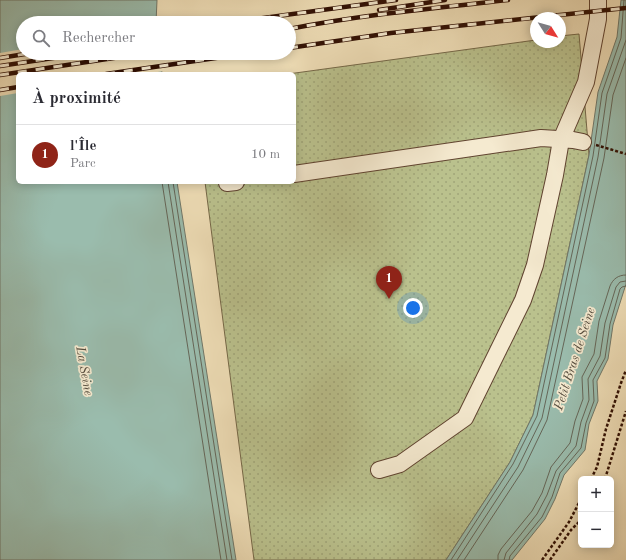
<!DOCTYPE html>
<html lang="fr">
<meta charset="utf-8">
<style>
body{margin:0;font-family:"Old Standard TT",serif;background:#f2f2f3;color:#2b2b33}
.controls{position:absolute;right:12px;bottom:12px;display:grid;overflow:hidden;border-radius:6px;box-shadow:0 2px 10px #0003}
.controls button{width:36px;height:36px;display:grid;place-items:center;padding:0;border:0;border-bottom:1px solid #e1e1e2;background:#fff;color:#2b2b33;font:20px sans-serif}
.compass{position:absolute;left:530px;top:12px;width:36px;height:36px;border-radius:50%;background:#fff;box-shadow:0 2px 10px #0003;rotate:127deg}
.you{position:absolute;left:413px;top:308px;width:14px;height:14px;margin:-10px;border:3px solid #fff;border-radius:50%;background:#1a73e8;box-shadow:0 0 0 6px #1a73e833}
.badge{display:grid;place-items:center;width:26px;height:26px;border-radius:50%;background:#8f2418;color:#fff;font-size:13px;font-weight:700}
.pin{position:absolute;translate:-50% -33px;filter:drop-shadow(0 1px 2px #0008)}
.pin::after{content:'';position:absolute;top:21px;width:14px;height:12px;background:inherit;clip-path:polygon(0 0,100% 0,50% 100%)}
.list{margin:0;padding:0;list-style:none}
h2{display:flex;justify-content:space-between;align-items:center;height:52px;margin:0;padding:0 16px;font-size:17px}
h2 small{font-size:13px;font-weight:400;color:#7c7c81}
.list li{display:grid;grid-template-columns:26px 1fr auto;gap:12px;align-items:center;box-sizing:border-box;height:60px;padding:0 16px;border-top:1px solid #e1e1e2}
.list b{display:block;font-size:15px;white-space:nowrap}
.list p{margin:0;font-size:13px;white-space:nowrap;color:#7c7c81}
.list em{font-size:13px;font-style:normal;color:#7c7c81}
.icon{flex:none;width:22px;height:22px;fill:none;stroke:currentColor;stroke-width:2;stroke-linecap:round;stroke-linejoin:round}
.map{position:relative;flex:none;width:626px;height:560px;overflow:hidden}
.search{position:absolute;background:#fff;box-shadow:0 2px 10px #0003;left:16px;top:16px;width:280px;height:44px;display:flex;align-items:center;gap:10px;box-sizing:border-box;padding:0 14px;border-radius:22px;color:#7c7c81;font-size:15px}
.panel{position:absolute;background:#fff;box-shadow:0 2px 10px #0003;left:16px;top:72px;width:280px;height:112px;border-radius:6px}
.map>svg:first-child{display:block}
</style>
<div class="map">
<svg width="626" height="560" viewBox="0 0 626 560">
<defs>
<pattern id="park-dots" width="8" height="8" patternUnits="userSpaceOnUse"><rect width="8" height="8" fill="#bac18d"/><path d="M2 2h.1M6 6h.1" fill="none" stroke="#a0a578" stroke-width="1.8" stroke-linecap="round"/></pattern>
</defs>
<rect width="100%" height="100%" fill="#efdeb7"/>
<filter id="stains"><feTurbulence type="fractalNoise" baseFrequency=".005" numOctaves="4"/><feColorMatrix values="0 0 0 0 .2 0 0 0 0 .09 0 0 0 0 .02 0 0 0 .5 -.17"/></filter>
<radialGradient id="worn" r=".72"><stop offset=".6" stop-color="#630" stop-opacity="0"/><stop offset="1" stop-color="#630" stop-opacity=".3"/></radialGradient>
<path fill="url(#park-dots)" stroke="#756848" d="M579 34 589 155 533 415 510 462 446 560H254L205 182H294V74H288L536 40V42H560V36Z"/>
<g fill="#9abcad" stroke="#707769">
<path d="M0 0H157L156 23H23V53H160L162 74H18V182H177L236 560H0Z"/>
<path d="M621 0H626V284L613 325 608 359 597 381 598 401 589 424 585 450 564 475 555 499 545 519 512 560H446L510 462 533 415 589 155 598 92 617 37Z"/>
</g>
<path fill="#efdeb7" d="M23 49V53H162L164 71 145 74H18V93L0 96V53Z"/>
<g fill="none" stroke-linecap="round" stroke-linejoin="round">
<g stroke="#656658" stroke-width="1">
<path d="M162 182 221 560"/>
<path d="M168 182 227 560"/>
<path d="M173 182 232 560"/>
<path d="M451 560 513 464 537 416 593 156 602 93 621 38 624 0"/>
<path d="M457 560 518 467 542 418 598 157 607 94 626 40"/>
<path d="M464 560 523 470 547 420 604 158 613 95 626 58"/>
<path d="M498 560V555L501 549 532 511 542 493 551 467 570 443 575 421 583 399 582 377 594 354 599 321 610 286C613 279 618 275 626 275"/>
<path d="M504 560 506 553 537 514 547 495 556 471 576 446 581 422 589 400 588 379 600 356 605 323 616 287 620 282 626 281"/>
<path d="M509 560 510 556 542 517 552 497 560 473 581 448 586 423 594 401 593 380 605 358 610 324 620 289 622 287 626 286"/>
</g>
<defs>
<g id="minor">
<path d="M294 174 541 138 573 140 583 142"/>
<path d="M227 183 236 182"/>
<path d="M379 470 400 464 465 418 523 300 535 265 555 175 561 140 586 82 598 19V0"/>
</g>
</defs>
<use href="#minor" stroke="#604330" stroke-width="18"/>
<g stroke="#300f03" stroke-width="2.5" stroke-dasharray="3 2" stroke-linecap="butt">
<path d="M596 145 626 154"/>
<path d="M591 479 597 467 606 429 621 383 626 370"/>
<path d="M605 479 626 411"/>
<path d="M542 560 569 522 581 499"/>
<path d="M550 560 571 530 581 520"/>
</g>
<use href="#minor" stroke="#f5ead0" stroke-width="16"/>
<defs>
<g id="rail">
<path d="M379 10 445 0"/>
<path d="M226 23 396 0"/>
<path d="M289 29C361 15 435 8 508 0"/>
<path d="M289 48 391 33 626 8"/>
<path d="M0 58 31 53"/>
<path d="M0 66 86 53"/>
<path d="M106 74 250 53"/>
<path d="M0 75 147 53"/>
<path d="M0 90 18 87"/>
</g>
</defs>
<use href="#rail" stroke="#300f03" stroke-width="4.5"/>
<use href="#rail" stroke="#f5ead0" stroke-width="3" stroke-dasharray="9" stroke-linecap="butt"/>
</g>
<g text-anchor="middle" dominant-baseline="central" stroke-width="3.5" stroke-linejoin="round" paint-order="stroke">
<g font-size="13" font-style="italic" fill="#554c3e" stroke="#f5ead0">
<text transform="translate(575 359) rotate(-72)">Petit Bras de Seine</text>
<text transform="translate(84 371) rotate(80)">La Seine</text>
</g>
</g>
<rect width="100%" height="100%" filter="url(#stains)"/>
<rect width="100%" height="100%" fill="url(#worn)"/>
</svg>
<div class="controls">
<button>+</button>
<button>−</button>
</div>
<svg class="compass" viewBox="-18 -18 36 36"><path d="M0-13l5 13h-10z" fill="#e53935"/><path d="M0 13l5-13h-10z" fill="#7c7c81"/></svg>
<div class="you"></div>
<div class="pin badge" style="left:389px;top:299px">1</div>
<div class="search"><svg class="icon" aria-label="search" viewBox="0 0 24 24"><circle cx="10" cy="10" r="6"/><path d="M15 15l6 6"/></svg>Rechercher</div>
<section class="panel">
<h2>À proximité<small></small></h2>
<ul class="list">
<li><span class="badge">1</span><div><b>l'Île</b><p>Parc</p></div><em>10 m</em></li>
</ul>
</section>
</div>
